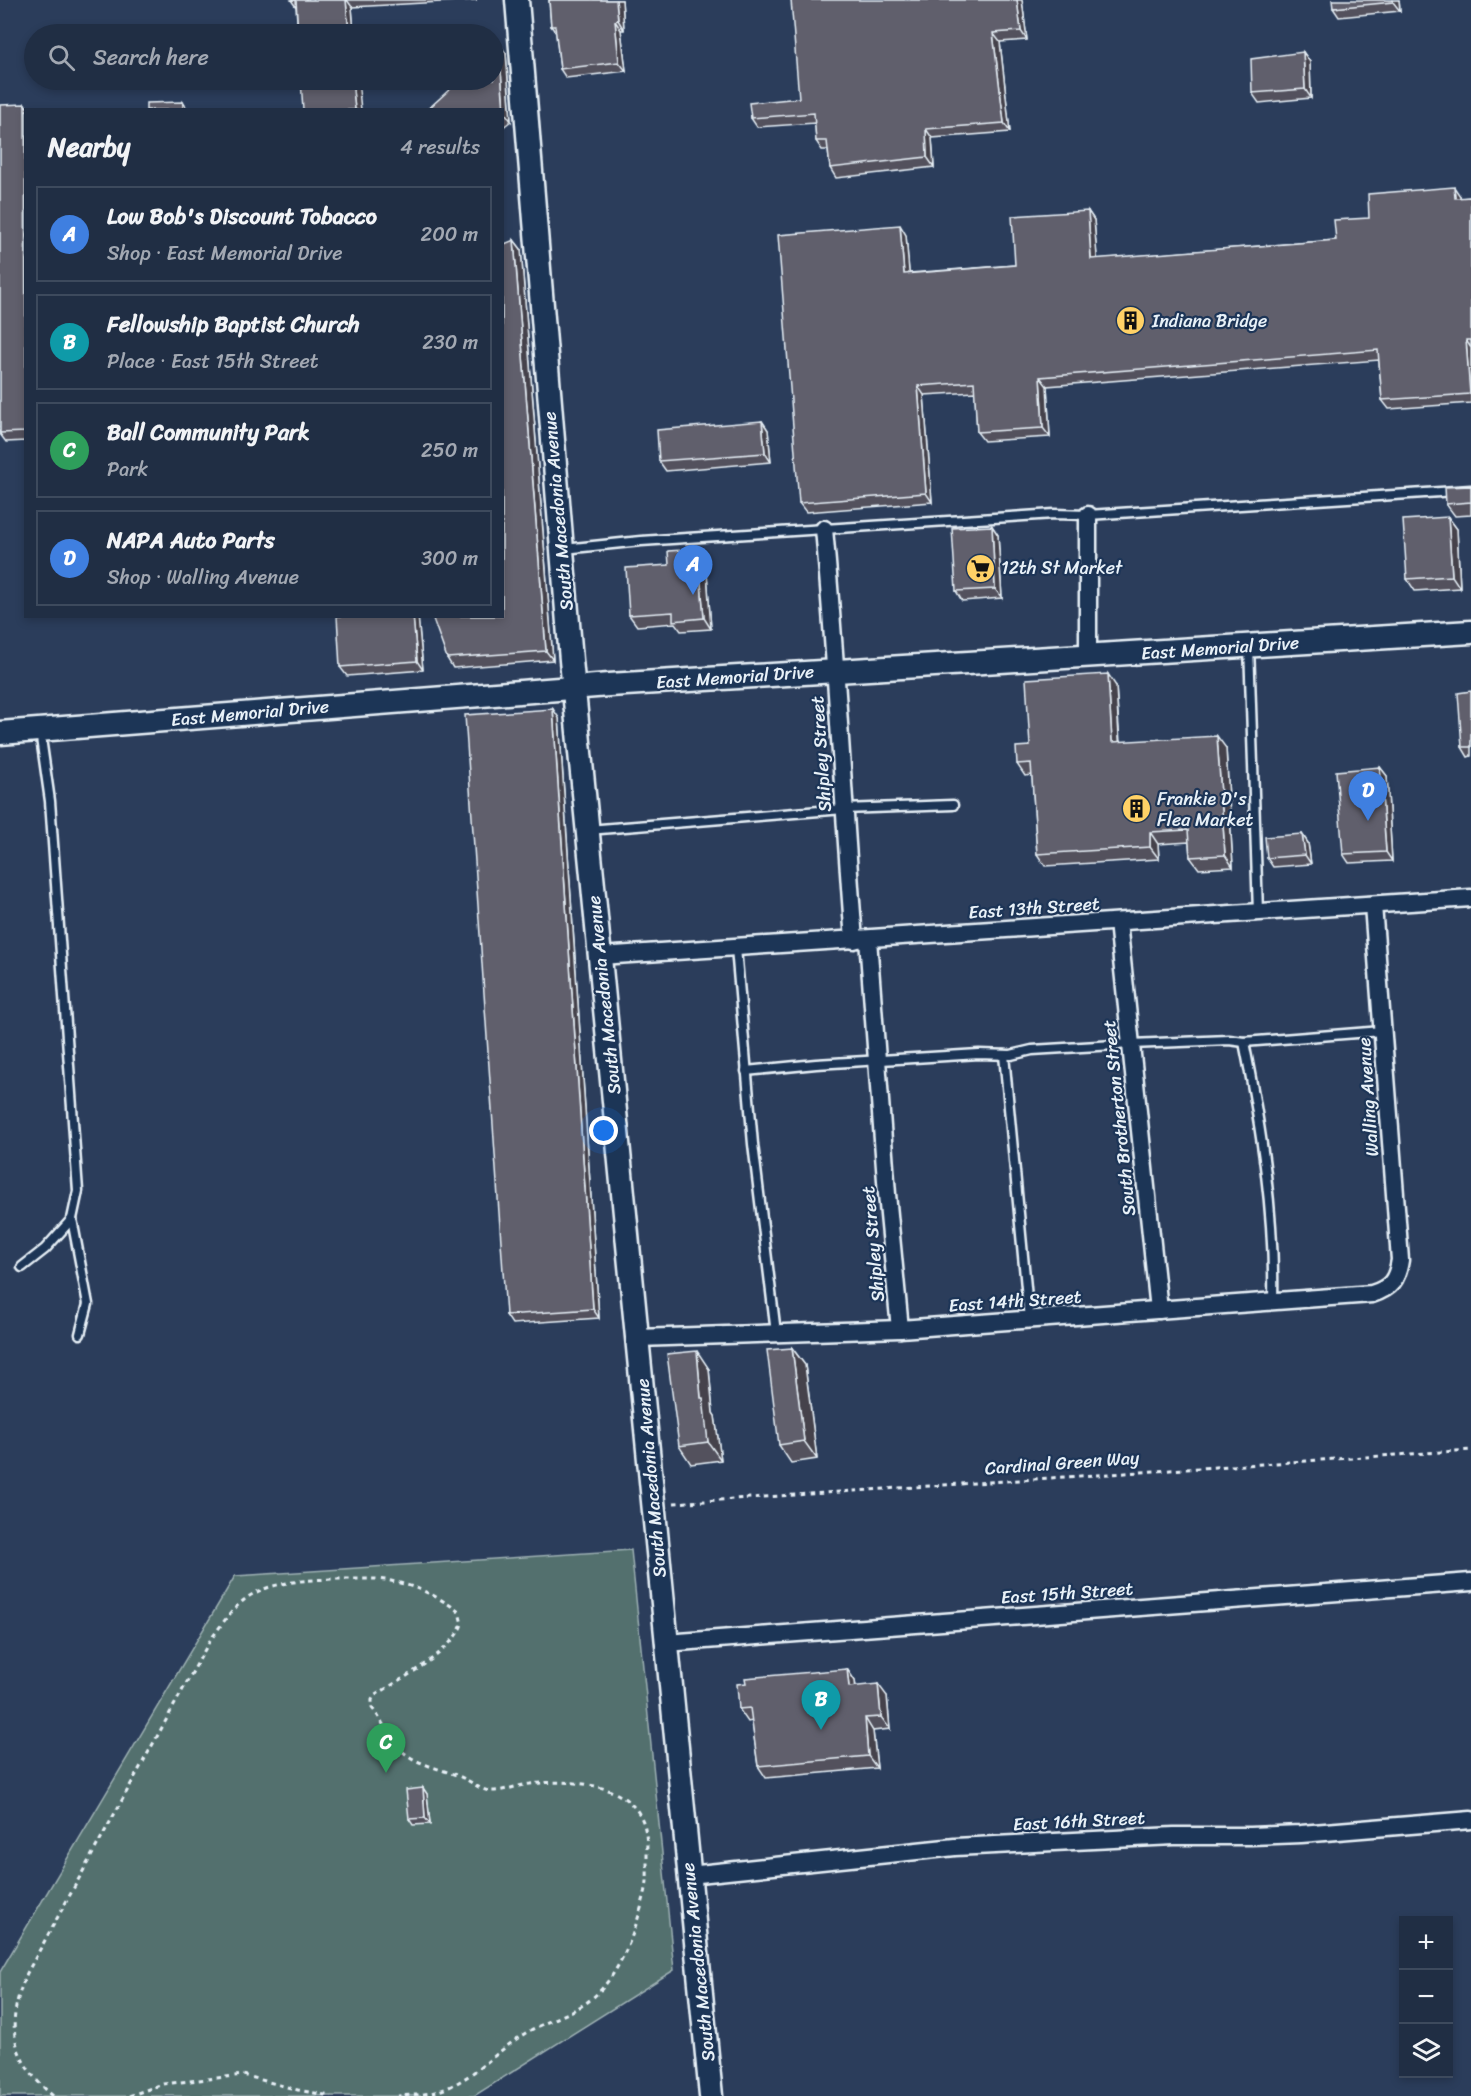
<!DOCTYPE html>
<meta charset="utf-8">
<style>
body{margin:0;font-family:Sriracha,sans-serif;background:#28364b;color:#f1f3f6}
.controls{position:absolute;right:18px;bottom:18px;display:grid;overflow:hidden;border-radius:0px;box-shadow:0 3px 9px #0003}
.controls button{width:54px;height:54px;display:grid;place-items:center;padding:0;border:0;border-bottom:2px solid #3d4a5d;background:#202e44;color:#f1f3f6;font:30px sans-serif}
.you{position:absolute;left:604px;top:1131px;width:21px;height:21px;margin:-15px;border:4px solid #fff;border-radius:50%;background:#1a73e8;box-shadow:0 0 0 9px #1a73e833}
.badge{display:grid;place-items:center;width:39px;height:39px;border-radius:50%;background:#8c9099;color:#fff;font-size:20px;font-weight:700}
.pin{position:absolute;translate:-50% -50px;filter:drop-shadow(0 2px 3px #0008)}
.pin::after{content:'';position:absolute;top:32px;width:21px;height:18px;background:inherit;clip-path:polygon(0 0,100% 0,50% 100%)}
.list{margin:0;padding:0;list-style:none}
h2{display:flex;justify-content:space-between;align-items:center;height:78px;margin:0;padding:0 24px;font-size:26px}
h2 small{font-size:20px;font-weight:400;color:#a2a8b2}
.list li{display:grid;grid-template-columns:39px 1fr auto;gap:18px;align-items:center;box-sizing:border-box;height:96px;margin:0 12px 12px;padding:0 12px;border:2px solid #3d4a5d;border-radius:0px}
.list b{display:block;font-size:22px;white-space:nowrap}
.list p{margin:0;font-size:20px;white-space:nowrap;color:#a2a8b2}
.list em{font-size:20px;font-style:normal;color:#a2a8b2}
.icon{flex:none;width:33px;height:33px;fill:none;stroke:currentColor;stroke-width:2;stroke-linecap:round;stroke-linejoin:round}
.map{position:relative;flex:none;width:1471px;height:2096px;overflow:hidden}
.search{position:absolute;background:#202e44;box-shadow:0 3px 9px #0003;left:24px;top:24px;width:480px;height:66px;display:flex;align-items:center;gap:15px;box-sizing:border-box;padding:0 21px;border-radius:33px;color:#a2a8b2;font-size:22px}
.panel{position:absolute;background:#202e44;box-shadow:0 3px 9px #0003;left:24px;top:108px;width:480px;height:510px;border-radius:0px}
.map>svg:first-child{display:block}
</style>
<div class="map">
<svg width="1471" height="2096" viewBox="0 0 1471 2096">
<rect width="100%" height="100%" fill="#2b3d5b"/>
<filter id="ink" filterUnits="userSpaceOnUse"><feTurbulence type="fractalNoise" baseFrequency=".0167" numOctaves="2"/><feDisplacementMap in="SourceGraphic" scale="12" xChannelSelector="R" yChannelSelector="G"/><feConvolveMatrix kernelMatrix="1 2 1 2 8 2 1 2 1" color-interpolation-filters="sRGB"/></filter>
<g filter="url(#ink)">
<path fill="#52706e" stroke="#9db0b3" stroke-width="1.5" d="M631 1550 674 1970 474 2096H0V1972L235 1576Z"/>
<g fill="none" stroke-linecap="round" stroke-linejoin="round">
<defs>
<g id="lane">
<path d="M564 549 641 541 1054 514 1088 515 1471 490"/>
<path d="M1249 646 1258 912"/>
<path d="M588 830 844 809 953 805"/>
<path d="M736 948 753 1144 776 1333"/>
<path d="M1244 1042C1261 1127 1275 1215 1273 1301"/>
<path d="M1004 1055 1029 1319"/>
<path d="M746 1071 816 1064 979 1054 1011 1055 1032 1050 1131 1044 1229 1040 1244 1042 1382 1031"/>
<path d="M72 1219 88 1304 80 1334"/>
<path d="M22 1267 45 1249 72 1219 78 1191 50 801 40 731"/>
</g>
<g id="street">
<path d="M1088 515V657"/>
<path d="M824 529C837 666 843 803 854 940"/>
<path d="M1118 922 1159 1310"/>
<path d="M868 939 887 1194 900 1329"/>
<path d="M600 956 1471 898"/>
<path d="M638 1338 900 1329 1372 1294C1391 1288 1397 1280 1400 1260L1373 905"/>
<path d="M666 1643 1471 1582"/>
<path d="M689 1875 955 1847 1174 1836H1251L1301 1834 1471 1820"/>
</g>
<g id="secondary">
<path d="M517 0 571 660 711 2096"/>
<path d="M0 733 609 685 1471 632"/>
</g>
</defs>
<use href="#lane" stroke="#e8f1f8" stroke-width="13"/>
<use href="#street" stroke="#e8f1f8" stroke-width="21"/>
<use href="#secondary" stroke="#e8f1f8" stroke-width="27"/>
<g stroke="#e8f1f8" stroke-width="3" stroke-dasharray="4.5 4.5" stroke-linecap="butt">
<path d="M674 1503 1471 1450"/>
<path d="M53 2096C10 2059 5 2024 27 1973L209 1642C220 1627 230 1611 244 1600 273 1576 337 1579 374 1579 402 1580 437 1594 459 1612L462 1624C452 1653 399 1680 374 1696L372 1700V1708C383 1721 393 1746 407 1755 424 1767 447 1770 465 1779 473 1783 481 1790 490 1791 503 1792 517 1785 530 1784 562 1780 610 1781 633 1806 648 1821 647 1842 647 1861 647 1872 648 1883 645 1893 636 1930 619 1980 586 2003 565 2017 539 2023 518 2038 492 2056 469 2081 439 2091 426 2095 411 2095 398 2096"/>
<path d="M129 2096 163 2084 243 2075 298 2090 331 2096"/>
</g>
<use href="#lane" stroke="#1d3557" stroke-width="8"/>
<use href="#street" stroke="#1d3557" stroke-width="16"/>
<use href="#secondary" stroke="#1d3557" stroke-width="22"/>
</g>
<g fill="#53515d" stroke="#e8f1f8" stroke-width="1.5">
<path d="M291 0H477L352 7 354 34H298L296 7Z"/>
<path d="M549 0H622L624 30H621L626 71 566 78 560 69 556 33 551 26Z"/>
<path d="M1022 0 1027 40 1000 42 1010 132 932 138 934 167 836 178 830 168 828 150H822L816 141 815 123 757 127 751 118 799 98Z"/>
<path d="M1399 0 1400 11 1339 17 1333 8Z"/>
<path d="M1303 52 1310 62 1311 98 1259 103 1252 93Z"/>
<path d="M506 53 511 121 502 128V110Z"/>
<path d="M25 104 29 110H26V441L6 442 0 434Z"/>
<path d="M1460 196V198L1471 197V403L1389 409 1382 400 1379 360 1047 386 1050 437 984 441 977 432 975 392 924 395 932 502 806 512 799 503 906 235 909 273 1015 265 1088 211 1094 220 1097 259 1336 240 1369 218Z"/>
<path d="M514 240 521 249 553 660 453 668 447 658Z"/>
<path d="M762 421 768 430 771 462 666 471 659 461Z"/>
<path d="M1471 486V515L1455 516 1446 504Z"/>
<path d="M1448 517 1457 529 1460 588 1415 591 1407 579Z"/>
<path d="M992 526 998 535 1002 598 962 601 956 591Z"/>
<path d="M706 559 711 629 681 631 675 623 637 626 629 615 669 565Z"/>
<path d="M418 616 423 670 347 676 340 667Z"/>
<path d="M1116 686 1120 742 1226 748 1233 867 1199 869 1190 857 1189 842 1158 844 1159 859 1045 866 1037 854 1032 775 1025 776 1017 764 1030 746Z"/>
<path d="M1471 691V756L1468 757 1462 747Z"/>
<path d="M559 718 599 1318 512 1324 506 1315Z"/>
<path d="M1380 767 1387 776 1392 861 1349 863 1343 854Z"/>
<path d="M1302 834 1308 843 1311 864 1273 867 1267 858Z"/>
<path d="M792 1348 805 1365 817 1459 791 1463 779 1445Z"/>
<path d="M709 1369 713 1413 715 1416 721 1460 691 1464 679 1446Z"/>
<path d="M847 1669 855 1681 856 1686 887 1696 890 1729 873 1731 877 1768 766 1778 758 1766 752 1721 748 1722 739 1709Z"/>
<path d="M423 1788 427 1794 430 1824 413 1825 409 1819Z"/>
</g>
<g fill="#44424c" stroke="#e8f1f8" stroke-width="1.5">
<path d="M346 0H347L352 7 354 34H349Z"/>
<path d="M616 0H622L624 30 618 20Z"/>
<path d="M1017 0H1022L1027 40 1021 31Z"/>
<path d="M1393 0H1399L1400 11 1393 2Z"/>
<path d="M615 21 621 30 626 71 619 62Z"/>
<path d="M993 33 1000 42 1010 132 1004 123Z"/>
<path d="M499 44 506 53 511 121 504 111Z"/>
<path d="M1303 52 1310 62 1311 98 1305 89Z"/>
<path d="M352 80H358L361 110H355Z"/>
<path d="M183 102 188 110H183Z"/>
<path d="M926 129 932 138 934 167 927 157Z"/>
<path d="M1454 187 1460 196 1461 207 1455 198Z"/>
<path d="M1088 211 1094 220 1098 268 1091 259Z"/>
<path d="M900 225 906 235 910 283 904 274Z"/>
<path d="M514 240 521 249 553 660 546 651Z"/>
<path d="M1466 340 1471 348V395L1470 394Z"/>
<path d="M1040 377 1047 386 1050 437 1043 428Z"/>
<path d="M918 386 924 395 932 502 926 493Z"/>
<path d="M762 421 768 430 771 462 765 453Z"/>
<path d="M1448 517 1457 529 1460 588 1452 576Z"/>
<path d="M992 526 998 535 1002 598 995 589Z"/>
<path d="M698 549 706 559 711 629 704 618Z"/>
<path d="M413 616H418L423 670 417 661Z"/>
<path d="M1108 674 1116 686 1120 754 1112 742Z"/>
<path d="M553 709 559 718 599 1318 593 1309Z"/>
<path d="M1217 736 1226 748 1233 867 1225 855Z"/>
<path d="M1380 767 1387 776 1392 861 1386 852Z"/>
<path d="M1150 832 1158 844 1159 859 1150 847Z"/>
<path d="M1302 834 1308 843 1311 864 1305 855Z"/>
<path d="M792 1348 805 1365 817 1459 804 1441Z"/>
<path d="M697 1351 709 1369 713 1413 715 1416 721 1460 708 1442 701 1398Z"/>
<path d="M847 1669 855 1681 857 1699 849 1687Z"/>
<path d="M878 1684 887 1696 890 1729 881 1717Z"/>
<path d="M865 1718 873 1731 877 1768 868 1756Z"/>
<path d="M423 1788 427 1794 430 1824 425 1818Z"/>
</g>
<g fill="#615e6c" stroke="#e8f1f8" stroke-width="1.5">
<path d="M291 0H346L349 34H298L296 0Z"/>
<path d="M549 0H616L618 20 615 21 619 62 560 69 555 26H551Z"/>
<path d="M791 0H1017L1021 31 993 33 1004 123 926 129 927 157 830 168 827 141H816L814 113 751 118 749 103 799 98Z"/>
<path d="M1332 0H1393V2L1333 8Z"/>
<path d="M499 44 504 111 502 113V110H427L460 80H494V49Z"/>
<path d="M1303 52 1305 89 1252 93 1251 59Z"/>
<path d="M301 80H352L355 110H303Z"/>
<path d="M183 102V110H146V103Z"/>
<path d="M25 104 26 432 0 433V105Z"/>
<path d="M1454 187 1455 198 1471 197V340H1466L1470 394 1382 400 1378 350 1040 377 1043 428 977 432 974 382 918 386 926 493 799 503 778 235 900 225 904 274 1015 265 1012 216 1088 211 1091 259 1336 240 1334 220 1369 218 1368 194Z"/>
<path d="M514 240 546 651 447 658 432 616H502V245Z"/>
<path d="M762 421 765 453 659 461 657 430Z"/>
<path d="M1471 486V502L1446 504 1445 487Z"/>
<path d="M1448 517 1452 576 1407 579 1403 520Z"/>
<path d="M992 526 995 589 956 591 952 528Z"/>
<path d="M698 549 704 618 673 621V612L629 615 626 568 669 565 668 551Z"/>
<path d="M337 616H413L417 661 340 667Z"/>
<path d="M1108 674 1112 742 1217 736 1225 855 1190 857 1188 830 1150 832V847L1037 854 1031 763 1017 764 1016 747 1030 746 1026 679Z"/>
<path d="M1471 691V747H1462L1458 693Z"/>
<path d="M553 709 593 1309 506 1315 465 715Z"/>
<path d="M1380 767 1386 852 1343 854 1336 771Z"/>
<path d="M1302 834 1305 855 1267 858 1265 837Z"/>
<path d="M792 1348 804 1441 779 1445 767 1350Z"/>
<path d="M697 1351 701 1398H703L708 1442 679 1446 667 1354Z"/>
<path d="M847 1669 849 1687 878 1684 881 1717 865 1718 868 1756 758 1766 750 1708 739 1709 737 1684 746 1683 745 1678Z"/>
<path d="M423 1788 425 1818 409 1819 406 1790Z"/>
</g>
</g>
<defs>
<symbol id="building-disc" viewBox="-11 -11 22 22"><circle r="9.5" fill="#ffd166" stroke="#1d3557"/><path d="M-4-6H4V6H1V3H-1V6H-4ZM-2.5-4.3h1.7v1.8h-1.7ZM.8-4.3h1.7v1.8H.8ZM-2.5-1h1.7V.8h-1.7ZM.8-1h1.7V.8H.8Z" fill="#111"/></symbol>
<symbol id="supermarket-disc" viewBox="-11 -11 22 22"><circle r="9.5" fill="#ffd166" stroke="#1d3557"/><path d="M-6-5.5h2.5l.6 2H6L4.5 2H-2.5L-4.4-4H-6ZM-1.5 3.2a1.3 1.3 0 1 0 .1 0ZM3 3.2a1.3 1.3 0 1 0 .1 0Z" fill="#111"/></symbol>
</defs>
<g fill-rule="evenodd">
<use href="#building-disc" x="1114" y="304" width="33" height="33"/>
<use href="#supermarket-disc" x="964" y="552" width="33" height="33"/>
<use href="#building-disc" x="1120" y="792" width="33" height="33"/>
</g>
<g text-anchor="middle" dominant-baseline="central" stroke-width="4.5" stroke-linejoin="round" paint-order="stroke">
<g font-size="18" fill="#e8f1f8" stroke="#1d3557" text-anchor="start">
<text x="1152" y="321">Indiana Bridge</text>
<text x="1001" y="568">12th St Market</text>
<text x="1157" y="799">Frankie D's<tspan x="1157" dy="21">Flea Market</tspan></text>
</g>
<g font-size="18" fill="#e8f1f8" stroke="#1d3557">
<text transform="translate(558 511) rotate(-95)">South Macedonia Avenue</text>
<text transform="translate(1220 648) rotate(-4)">East Memorial Drive</text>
<text transform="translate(735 677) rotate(-4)">East Memorial Drive</text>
<text transform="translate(250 713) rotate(-5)">East Memorial Drive</text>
<text transform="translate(821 754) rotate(-94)">Shipley Street</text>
<text transform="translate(1034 908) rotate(-4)">East 13th Street</text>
<text transform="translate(604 995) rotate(-96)">South Macedonia Avenue</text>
<text transform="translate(1368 1097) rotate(-94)">Walling Avenue</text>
<text transform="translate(1119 1118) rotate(-96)">South Brotherton Street</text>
<text transform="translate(873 1244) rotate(-95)">Shipley Street</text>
<text transform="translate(1015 1301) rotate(-4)">East 14th Street</text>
<text transform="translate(1062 1463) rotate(-4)">Cardinal Green Way</text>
<text transform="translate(651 1478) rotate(-95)">South Macedonia Avenue</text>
<text transform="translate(1067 1593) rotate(-4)">East 15th Street</text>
<text transform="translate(1079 1821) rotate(-3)">East 16th Street</text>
<text transform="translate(698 1962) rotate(-96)">South Macedonia Avenue</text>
</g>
</g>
</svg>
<div class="controls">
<button>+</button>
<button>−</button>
<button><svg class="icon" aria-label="layers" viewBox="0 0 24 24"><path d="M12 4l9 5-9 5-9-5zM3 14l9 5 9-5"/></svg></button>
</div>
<div class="you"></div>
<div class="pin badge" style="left:693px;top:595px;background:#3f7fe0">A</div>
<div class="pin badge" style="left:821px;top:1730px;background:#0f9aa8">B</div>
<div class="pin badge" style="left:386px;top:1773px;background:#2e9e5b">C</div>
<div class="pin badge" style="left:1368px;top:821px;background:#3f7fe0">D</div>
<div class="search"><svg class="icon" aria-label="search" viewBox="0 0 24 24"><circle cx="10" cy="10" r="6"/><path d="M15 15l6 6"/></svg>Search here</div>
<section class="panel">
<h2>Nearby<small>4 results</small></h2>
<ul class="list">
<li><span class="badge" style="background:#3f7fe0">A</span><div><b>Low Bob's Discount Tobacco</b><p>Shop · East Memorial Drive</p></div><em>200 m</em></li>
<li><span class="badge" style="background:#0f9aa8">B</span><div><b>Fellowship Baptist Church</b><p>Place · East 15th Street</p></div><em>230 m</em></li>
<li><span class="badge" style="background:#2e9e5b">C</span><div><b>Ball Community Park</b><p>Park</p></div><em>250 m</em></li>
<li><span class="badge" style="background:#3f7fe0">D</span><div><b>NAPA Auto Parts</b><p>Shop · Walling Avenue</p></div><em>300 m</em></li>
</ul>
</section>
</div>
